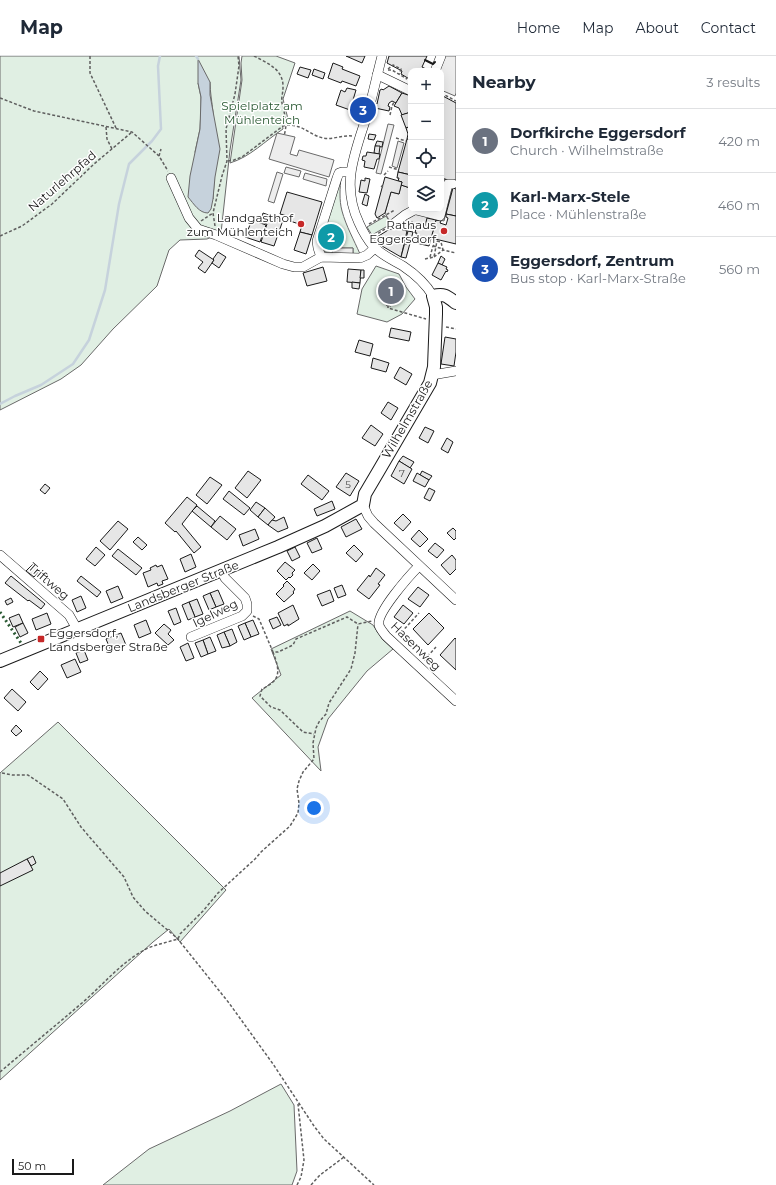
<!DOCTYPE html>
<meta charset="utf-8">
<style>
body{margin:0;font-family:Montserrat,sans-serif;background:#f2f2f3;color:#1f2937}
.controls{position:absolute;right:12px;top:12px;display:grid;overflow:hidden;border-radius:8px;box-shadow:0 4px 16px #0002}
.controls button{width:36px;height:36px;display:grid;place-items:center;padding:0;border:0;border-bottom:1px solid #e0e1e3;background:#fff;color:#1f2937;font:20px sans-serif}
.scale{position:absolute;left:12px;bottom:10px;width:62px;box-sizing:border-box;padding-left:4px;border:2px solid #1a1a1a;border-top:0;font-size:11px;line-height:14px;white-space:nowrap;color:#1a1a1a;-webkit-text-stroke:3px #fff;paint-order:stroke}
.you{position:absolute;left:314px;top:752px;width:14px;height:14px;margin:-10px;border:3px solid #fff;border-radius:50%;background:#1a73e8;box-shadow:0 0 0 6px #1a73e833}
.badge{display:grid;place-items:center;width:26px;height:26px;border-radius:50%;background:#c62828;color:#fff;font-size:13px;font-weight:700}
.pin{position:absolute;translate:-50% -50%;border:2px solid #fff;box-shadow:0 1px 4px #0006}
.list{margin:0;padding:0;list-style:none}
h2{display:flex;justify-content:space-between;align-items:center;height:52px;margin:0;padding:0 16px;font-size:17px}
h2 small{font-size:13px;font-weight:400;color:#747a83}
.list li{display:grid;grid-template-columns:26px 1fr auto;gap:12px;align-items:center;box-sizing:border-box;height:64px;padding:0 16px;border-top:1px solid #e0e1e3}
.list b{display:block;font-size:15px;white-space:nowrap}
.list p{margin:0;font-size:13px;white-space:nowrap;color:#747a83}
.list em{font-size:13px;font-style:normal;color:#747a83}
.icon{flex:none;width:22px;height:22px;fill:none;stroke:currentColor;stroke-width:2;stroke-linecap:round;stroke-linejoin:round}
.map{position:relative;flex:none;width:456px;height:1129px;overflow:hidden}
header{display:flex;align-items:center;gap:24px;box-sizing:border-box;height:56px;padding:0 20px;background:#fff;border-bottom:1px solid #e0e1e3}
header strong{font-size:19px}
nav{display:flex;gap:22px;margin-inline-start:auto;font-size:14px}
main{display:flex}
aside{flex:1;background:#fff}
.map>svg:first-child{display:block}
</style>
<header>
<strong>Map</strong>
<nav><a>Home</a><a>Map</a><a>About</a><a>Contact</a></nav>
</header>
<main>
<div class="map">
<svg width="456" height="1129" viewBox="0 0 456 1129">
<rect width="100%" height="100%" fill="#fff"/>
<g fill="#e0efe3" stroke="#6a6a6a" fill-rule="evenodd">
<path d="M0 0H239L241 24 230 94 221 177 207 183 180 184 169 194 157 230 113 273 81 309 61 323 0 354ZM210 26C210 36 212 46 213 56 215 85 215 115 213 143L195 96 200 73 201 53V41L198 27Z"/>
<path d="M242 0H276L295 7 283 43 288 63C283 66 282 67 283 73 265 85 250 101 230 107L242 24 241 7Z"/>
<path d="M341 121C340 132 339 144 342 155 346 170 354 184 360 198L353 199V192H333L332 198C325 197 321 194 320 186Z"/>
<path d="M386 160 391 168 372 179 367 171Z"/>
<path d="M376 210 399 218 406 231 415 243 402 258 387 266 357 258 362 233Z"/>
<path d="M350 555 373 569 382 583 393 593 367 615 328 663 318 691 321 715 252 642 281 619 271 593Z"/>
<path d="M58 666 226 834 180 886 169 873 153 886 0 1024V717Z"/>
<path d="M281 1028 294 1049 297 1115 292 1129H103L149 1093 230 1055Z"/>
</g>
<g fill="#ededed" stroke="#6a6a6a">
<path d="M444 0H456V37L455 40 441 34V15H437Z"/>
<path d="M388 68 394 69 381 118 376 117Z"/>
<path d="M277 77 295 81 290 98 297 100 299 94 334 104 329 121 269 103Z"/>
<path d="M398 85 404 87 397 112 392 110Z"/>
<path d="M286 111 301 115 299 121 284 117Z"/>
<path d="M277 116 283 118 274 147 268 145Z"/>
<path d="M305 117 327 123 326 130 303 123Z"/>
<path d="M441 123 454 126 444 165 428 161 425 170 417 168 411 171 407 175 393 171 392 169 385 157 391 136 399 138 401 129 410 132 411 127V153H441Z"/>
<path d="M333 192H353V199L332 198Z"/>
</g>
<path fill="#c6d2dc" stroke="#6a6a6a" d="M198 3 210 26V39L220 93 215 121 213 143 211 153 208 157C199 157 194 148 188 141L190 120 200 73 201 41 198 27Z"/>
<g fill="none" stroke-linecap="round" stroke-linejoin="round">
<g stroke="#c6d2dc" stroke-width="2.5">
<path d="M196 0 198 3"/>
<path d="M0 348 15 340 41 329 73 308 89 284 105 234 119 148 129 108 152 85 161 73 158 10 160 0"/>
</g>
</g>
<g fill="#e6e6e6" stroke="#1a1a1a">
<path d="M346 0H365L362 7Z"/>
<path d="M389 0H427L422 11 430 15H411V24L401 18 402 15 387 7Z"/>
<path d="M333 7 343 11 342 13 360 20 356 30 342 25 341 27 328 22Z"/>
<path d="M300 11 311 14 308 22 297 18Z"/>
<path d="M314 13 325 17 323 23 312 19Z"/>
<path d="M389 30 402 37 396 47 392 45 389 47 388 50 390 51 389 55 375 52 376 47 377 48 380 34 382 33 383 34Z"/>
<path d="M347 32 356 34 350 54 336 49 341 34 345 36Z"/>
<path d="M402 37 411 40V56L402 59 399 52 394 50Z"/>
<path d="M441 39 456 47V126L441 122V76L443 70 441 69Z"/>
<path d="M411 56V70L406 72 401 59Z"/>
<path d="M411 70V84L407 83 408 78 406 72Z"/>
<path d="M369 78 376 79 374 84 368 83Z"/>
<path d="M407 83 411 84V119L398 116Z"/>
<path d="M377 85 383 86 382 91 375 90Z"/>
<path d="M375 90H380L379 98 374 97Z"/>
<path d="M367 96 380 98 379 103H377L374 113 364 111 365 105 362 104 363 100H366Z"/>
<path d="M398 116 411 119 410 132 401 129 402 126 398 125 399 122H397Z"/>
<path d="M385 121 402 126 399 138 391 136 385 157 377 162 375 158Z"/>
<path d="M365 122 370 123 367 137 359 136 361 124 365 125Z"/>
<path d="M453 132 456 133V160L446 158Z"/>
<path d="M287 136 322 146 312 179 300 176 302 169 287 164 288 160 280 158Z"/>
<path d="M365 138 369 140 367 150 362 148Z"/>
<path d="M263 157 283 164 274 190 261 186 267 168 261 166Z"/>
<path d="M446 158 456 160V188L431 182 436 164 441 165 440 167 446 169 448 162 446 161Z"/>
<path d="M427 162 436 164 429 190 412 186 414 181H416L417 177H415L417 168 425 170Z"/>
<path d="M252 164 266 169 260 186 245 181Z"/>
<path d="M393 171 407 175 401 201 382 190 377 181Z"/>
<path d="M408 175 413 176 406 202 401 201Z"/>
<path d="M300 176 312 179 306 198 294 194Z"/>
<path d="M199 194 214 204 205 217 198 212 203 206 195 200Z"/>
<path d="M218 196 226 201 219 212 212 207 214 204 213 203Z"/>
<path d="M441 200 445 203 442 209 438 207Z"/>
<path d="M438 207 447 211 446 213 448 214 447 216 446 215 441 224 432 219Z"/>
<path d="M323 211 327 225 307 230 303 217Z"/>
<path d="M348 213 361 214 360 227 347 226Z"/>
<path d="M361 214H364V222H360Z"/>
<path d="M391 222H395L396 225 400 226 396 246 392 245 391 250 386 249 387 244H383L386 223H389Z"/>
<path d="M352 226 360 227 359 233 352 232Z"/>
<path d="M391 272 411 276 409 285 389 281Z"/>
<path d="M445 281 456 283V296L454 310 441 308Z"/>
<path d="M359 284 373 288 370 300 355 296Z"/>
<path d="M373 302 389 307 386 316 371 312Z"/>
<path d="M400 311 412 318 406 329 394 322Z"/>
<path d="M388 346 398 352 391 364 381 357Z"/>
<path d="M371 369 383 378 375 390 362 382Z"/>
<path d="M425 371 434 375 428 387 419 382Z"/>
<path d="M447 382 453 386 448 397 441 393Z"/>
<path d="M403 400 414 406 410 412 399 405Z"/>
<path d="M399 405 412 413 404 428 391 420Z"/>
<path d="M248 415 261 424 247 442 235 432Z"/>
<path d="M422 415 432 420 429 424 420 419Z"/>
<path d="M346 417 359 425 350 440 336 431Z"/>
<path d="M417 417 429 424 425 431 413 425Z"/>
<path d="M308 419 329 435 322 444 301 428Z"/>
<path d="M210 421 222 429 207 448 196 439Z"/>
<path d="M45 428 50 432 45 438 40 434Z"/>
<path d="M429 432 435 435 430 445 424 442Z"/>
<path d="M229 435 250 452 244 459 223 443Z"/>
<path d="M187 441 197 449 182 468 201 491 194 497 176 475 175 476 165 467Z"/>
<path d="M332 445 335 453 317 460 314 453Z"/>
<path d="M256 446 265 452 258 461 250 454Z"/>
<path d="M197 450 215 465 211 471 192 455Z"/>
<path d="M265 452 275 461 268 469 258 461Z"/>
<path d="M403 458 411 466 403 475 394 467Z"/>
<path d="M220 460 236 473 227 484 211 471Z"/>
<path d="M284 461 288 472 278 476 268 469 272 464 276 465Z"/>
<path d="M356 463 362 473 346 481 341 471Z"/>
<path d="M118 465 128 473 110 494 100 485Z"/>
<path d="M453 472 456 475V482L454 484 447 477Z"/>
<path d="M255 473 259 483 243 490 239 479Z"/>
<path d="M419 474 428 483 420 491 411 483Z"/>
<path d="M138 481 147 489 142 494 133 486Z"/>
<path d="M317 482 322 493 312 497 307 487Z"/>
<path d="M435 487 444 494 437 502 428 495Z"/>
<path d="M354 489 363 498 356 506 346 497Z"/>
<path d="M96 491 105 499 95 510 86 503Z"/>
<path d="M295 491 300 501 292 505 287 495Z"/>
<path d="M118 493 142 512 136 519 112 500Z"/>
<path d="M191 498 196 511 185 516 180 503Z"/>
<path d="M452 499 456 504V513L450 519 441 509Z"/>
<path d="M285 506 295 514 292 517 293 519 290 522 289 521 286 524 277 515Z"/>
<path d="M33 508 40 514 34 521 26 515Z"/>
<path d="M313 508 320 515 312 524 304 517Z"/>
<path d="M156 509 157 511 162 509 168 523 162 525 163 528 158 530 157 527 148 531 143 517 151 514 150 512Z"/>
<path d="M376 512 385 519 378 528 380 529 369 543 357 534 369 519 370 521Z"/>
<path d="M11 520 45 548 41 553 29 544 28 545 5 527Z"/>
<path d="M81 520 101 536 97 541 77 525Z"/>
<path d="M287 525 295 533 293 536 294 537 284 546 276 538 284 530 283 529Z"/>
<path d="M342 529 346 539 338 542 334 532Z"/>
<path d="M118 530 123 542 111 547 106 535Z"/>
<path d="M418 531 429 539 420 551 408 543Z"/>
<path d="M218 534 224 548 216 551 210 537Z"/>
<path d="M330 534 334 545 322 550 317 539Z"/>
<path d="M210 537 216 551 209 554 203 540Z"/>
<path d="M81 540 86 552 77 556 72 544Z"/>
<path d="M11 542 13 546 7 549 5 545Z"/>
<path d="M197 543 203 558 195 561 189 546Z"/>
<path d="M189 546 195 561 188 564 182 549Z"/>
<path d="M293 549 299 563 288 570V568L284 570 278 557Z"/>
<path d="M403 549 413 557 404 568 394 561Z"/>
<path d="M176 552 181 566 174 569 168 555Z"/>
<path d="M47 557 51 568 36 574 32 563Z"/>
<path d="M429 557 444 572 428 589 413 573Z"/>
<path d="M19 558 23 567 13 571 9 562Z"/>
<path d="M277 561 281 569 273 573 269 564Z"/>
<path d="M146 564 151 577 139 582 134 569Z"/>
<path d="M253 564 259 578 251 581 245 567Z"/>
<path d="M23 567 28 577 20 581 15 571Z"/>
<path d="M245 567 251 581 244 584 238 570Z"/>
<path d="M164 568 171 574 168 578 174 584 168 589 155 577Z"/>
<path d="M232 573 237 586 230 590 224 576Z"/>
<path d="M224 576 230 590 222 592 217 579Z"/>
<path d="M121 577 126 589 111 595 106 583Z"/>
<path d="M210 581 216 595 208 598 203 584Z"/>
<path d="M455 582 456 583V614L440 599Z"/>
<path d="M203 584 208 598 201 601 195 587Z"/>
<path d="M188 587 194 602 186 605 180 591Z"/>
<path d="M84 594 88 604 80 607 76 597Z"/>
<path d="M75 603 81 616 67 622 61 609Z"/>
<path d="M40 615 48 623 38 634 30 626Z"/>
<path d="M12 633 26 646 18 655 4 642Z"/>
<path d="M16 669 22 675 16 680 11 675Z"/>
<path d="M33 800 36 807 31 810 27 803Z"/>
<path d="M27 803 33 814 0 830V817Z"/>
</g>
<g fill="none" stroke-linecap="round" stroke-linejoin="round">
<defs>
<g id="minor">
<path d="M382 0C377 19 373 38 368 56 356 95 340 127 359 167 363 176 367 183 373 190 381 199 393 204 403 210 415 218 426 228 433 240"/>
<path d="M435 15 441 0"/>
<path d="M377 19 382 21 411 35"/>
<path d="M171 122 189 162 198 173 216 179 283 208 294 211H303L321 201 360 202 367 199 375 192"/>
<path d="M416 154 440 160 448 128H453"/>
<path d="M392 169 405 159 416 153"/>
<path d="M321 201 318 192 317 185 337 122 339 117 342 116H350"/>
<path d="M432 319 456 315"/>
<path d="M363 449 368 460 374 467 456 544"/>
<path d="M0 499 69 559 77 573"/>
<path d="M419 510C410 519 376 557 379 569 380 573 384 577 386 580L456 645"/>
<path d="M191 581 242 560 247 555V548L245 542 225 522 221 514"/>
</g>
<path id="major" d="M0 605 278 491 325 470 363 449 365 438 378 416 430 327 434 311 436 258V251L433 240C444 237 447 240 456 247"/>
</defs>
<use href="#minor" stroke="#1a1a1a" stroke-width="10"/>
<use href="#major" stroke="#1a1a1a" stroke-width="14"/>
<g stroke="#5f5f5f" stroke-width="1.5" stroke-dasharray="3 2" stroke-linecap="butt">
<path d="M90 0V17L116 72"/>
<path d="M254 0C267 7 284 13 283 32 283 37 281 42 282 47 285 61 288 65 284 80"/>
<path d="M388 13 393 9 401 13 399 18"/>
<path d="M388 14H392L407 23"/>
<path d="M441 37 456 45"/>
<path d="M0 42 34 55 132 76 159 100 168 115"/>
<path d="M390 59 392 50 394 46"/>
<path d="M106 71 107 83 112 93"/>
<path d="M396 82 406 85"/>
<path d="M159 100 161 93"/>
<path d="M228 105 234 104 242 101 283 70C301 66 307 78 323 82 332 84 342 79 352 80"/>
<path d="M389 111 399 114"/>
<path d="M384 119 388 115"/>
<path d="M381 130 383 131"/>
<path d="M201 165 213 157"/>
<path d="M369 168 393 155 395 156"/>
<path d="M215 170 213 157 222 120 227 105 226 73 235 38 239 10 238 0"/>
<path d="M411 173 412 165"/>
<path d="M0 180 22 170 52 148 94 108 132 76"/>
<path d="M374 180 385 173"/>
<path d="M437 185 441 186 443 194"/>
<path d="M404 188H407"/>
<path d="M433 190 443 193"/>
<path d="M430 201 433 190 436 187"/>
<path d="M434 201 443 194 456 197"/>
<path d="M425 203 434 201 437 185"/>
<path d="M388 249V252L426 263"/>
<path d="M446 271 456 273"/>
<path d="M253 560 259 563 273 596H278L293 589 296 583 347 561 358 568 372 565"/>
<path d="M398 580 419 557"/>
<path d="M273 596C276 605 282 618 273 626 270 629 266 631 262 633L260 640 271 651 280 654 303 676 314 678"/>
<path d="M424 604 436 591"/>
<path d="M2 717 12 719H28L63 743 81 771 124 821 133 841 145 855 177 882 229 947 273 1008 314 1070 324 1083 374 1129"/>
<path d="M0 1016C27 993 55 970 82 947 104 928 122 905 148 892 158 888 168 886 178 883L180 878 203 855 218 837 255 803 261 796 290 770 298 757 299 747 297 733 299 725 303 716 314 703 313 687 316 672 319 666 326 658 329 647 351 613 355 597 358 568"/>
<path d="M297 1129 301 1121 304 1104 298 1048"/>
<path d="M311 1129 320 1119 344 1101"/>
</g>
<use href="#minor" stroke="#fff" stroke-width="9"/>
<use href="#major" stroke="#fff" stroke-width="12"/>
<path stroke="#2b5a34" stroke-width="3" stroke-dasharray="2 3" stroke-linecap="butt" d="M0 556 21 587"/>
<path stroke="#1a1a1a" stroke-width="2" d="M425 4 433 8 435 6"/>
</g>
<g fill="#c62828" stroke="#fff" stroke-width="1.5">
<circle cx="301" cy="168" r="4"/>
<circle cx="444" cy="175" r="4"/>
<rect x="37" y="579" width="8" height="8" rx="2"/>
</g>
<g text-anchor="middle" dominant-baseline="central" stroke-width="3" stroke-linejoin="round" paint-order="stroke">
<g font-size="10" fill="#4d4d4d">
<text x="402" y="417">7</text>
<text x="348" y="428">5</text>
</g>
<g font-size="12" fill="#2b5a34" stroke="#fff">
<text x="262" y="49">Spielplatz am<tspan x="262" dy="14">Mühlenteich</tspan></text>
</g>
<g font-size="12" fill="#1a1a1a" stroke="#fff">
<text transform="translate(62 125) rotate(-41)">Naturlehrpfad</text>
<text transform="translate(407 363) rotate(-60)">Wilhelmstraße</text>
<text transform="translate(49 525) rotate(41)">Triftweg</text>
<text transform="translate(183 530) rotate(-22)">Landsberger Straße</text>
<text transform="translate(215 557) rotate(-26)">Igelweg</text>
<text transform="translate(416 590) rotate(44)">Hasenweg</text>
</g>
<g font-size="12" fill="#1a1a1a" stroke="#fff" text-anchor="end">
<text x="293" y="161">Landgasthof<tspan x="293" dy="14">zum Mühlenteich</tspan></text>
<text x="436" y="168">Rathaus<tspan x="436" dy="14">Eggersdorf</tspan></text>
<text x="49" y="576" text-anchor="start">Eggersdorf,<tspan x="49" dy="14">Landsberger Straße</tspan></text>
</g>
</g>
</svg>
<div class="controls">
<button>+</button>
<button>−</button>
<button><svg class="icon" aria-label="locate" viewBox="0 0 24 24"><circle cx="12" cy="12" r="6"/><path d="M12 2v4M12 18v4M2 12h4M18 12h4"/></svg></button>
<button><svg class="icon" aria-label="layers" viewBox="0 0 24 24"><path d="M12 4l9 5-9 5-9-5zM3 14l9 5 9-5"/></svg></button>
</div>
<div class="scale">50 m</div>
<div class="you"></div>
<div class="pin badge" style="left:391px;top:235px;background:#6b7280">1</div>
<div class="pin badge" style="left:331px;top:181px;background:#0f9aa8">2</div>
<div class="pin badge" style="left:363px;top:54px;background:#1a4fb4">3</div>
</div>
<aside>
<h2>Nearby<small>3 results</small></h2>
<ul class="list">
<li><span class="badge" style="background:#6b7280">1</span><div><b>Dorfkirche Eggersdorf</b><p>Church · Wilhelmstraße</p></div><em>420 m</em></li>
<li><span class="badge" style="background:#0f9aa8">2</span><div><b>Karl-Marx-Stele</b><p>Place · Mühlenstraße</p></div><em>460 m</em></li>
<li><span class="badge" style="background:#1a4fb4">3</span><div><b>Eggersdorf, Zentrum</b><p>Bus stop · Karl-Marx-Straße</p></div><em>560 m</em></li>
</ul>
</aside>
</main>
